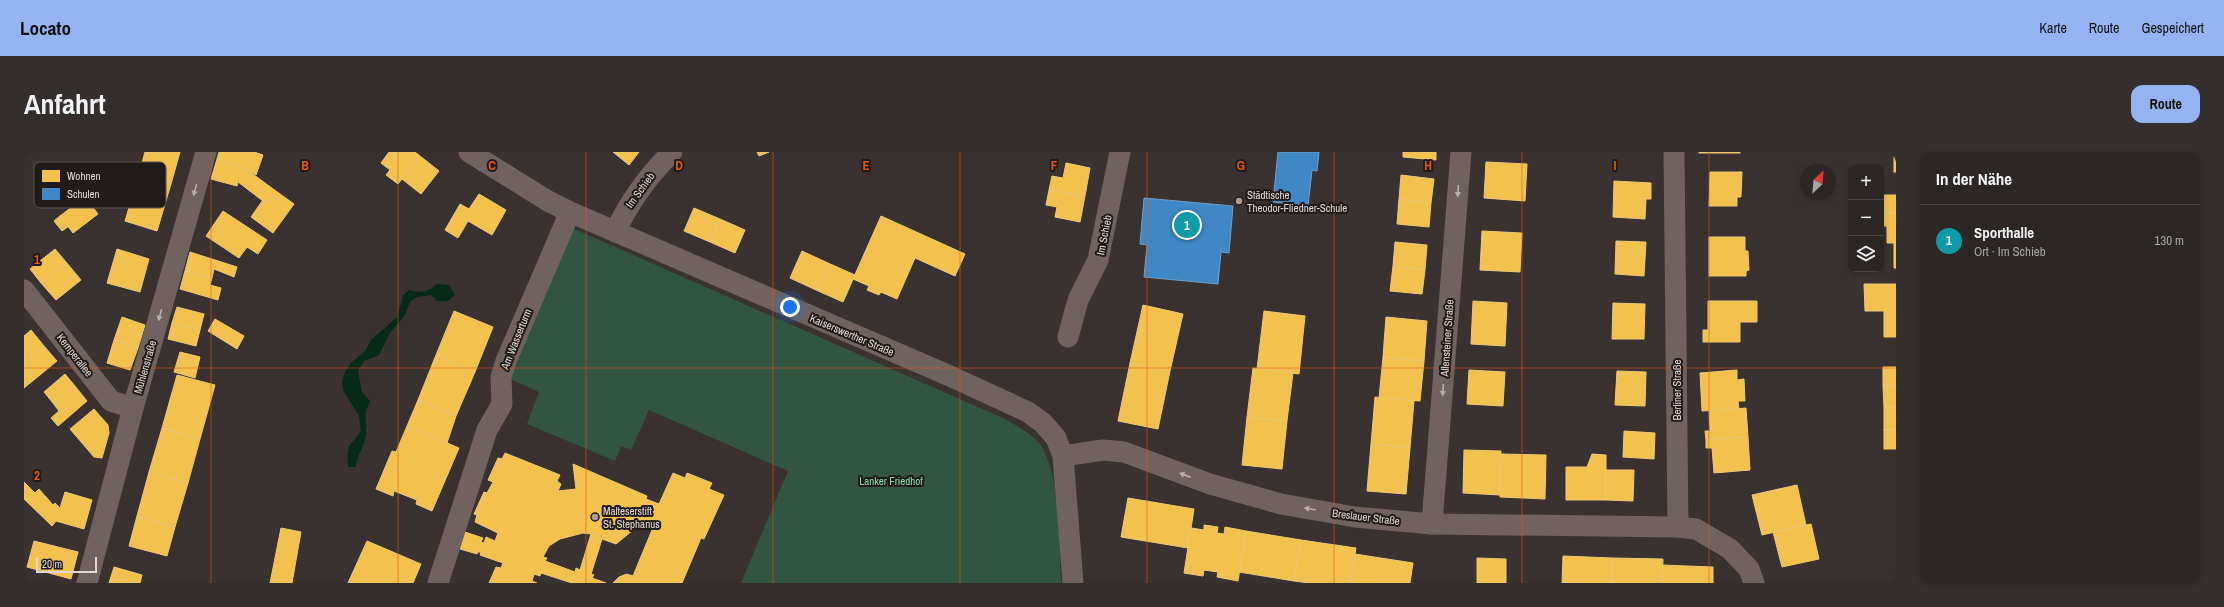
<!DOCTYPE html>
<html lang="de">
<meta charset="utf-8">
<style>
body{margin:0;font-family:"Archivo Narrow",sans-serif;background:#342e2c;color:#f1f3f6}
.controls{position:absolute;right:12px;top:12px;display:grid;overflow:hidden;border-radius:8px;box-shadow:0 2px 6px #0003}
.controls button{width:36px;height:36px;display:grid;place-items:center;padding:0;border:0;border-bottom:1px solid #484341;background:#2c2624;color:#f1f3f6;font:20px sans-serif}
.compass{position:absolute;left:1776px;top:12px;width:36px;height:36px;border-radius:50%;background:#2c2624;box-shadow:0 2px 6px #0003;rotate:26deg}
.scale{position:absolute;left:12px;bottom:10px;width:61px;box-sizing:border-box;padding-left:4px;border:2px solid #e1d8d5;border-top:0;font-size:11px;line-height:14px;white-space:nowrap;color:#e1d8d5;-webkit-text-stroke:3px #201a18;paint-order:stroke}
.you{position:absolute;left:766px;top:155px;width:14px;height:14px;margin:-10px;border:3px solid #fff;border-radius:50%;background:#1a73e8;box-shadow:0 0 0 6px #1a73e833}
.badge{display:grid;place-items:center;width:26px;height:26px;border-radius:50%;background:#95b2f1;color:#fff;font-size:13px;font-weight:700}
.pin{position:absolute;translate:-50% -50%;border:2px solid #fff;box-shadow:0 1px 4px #0006}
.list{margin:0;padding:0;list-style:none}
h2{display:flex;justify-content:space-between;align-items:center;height:52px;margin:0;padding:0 16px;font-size:17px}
h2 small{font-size:13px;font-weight:400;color:#a6a5a6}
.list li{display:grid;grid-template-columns:26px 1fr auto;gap:12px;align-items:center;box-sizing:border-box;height:72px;padding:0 16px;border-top:1px solid #484341}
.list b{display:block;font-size:15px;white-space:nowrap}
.list p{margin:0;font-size:13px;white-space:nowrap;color:#a6a5a6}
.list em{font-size:13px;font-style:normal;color:#a6a5a6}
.icon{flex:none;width:22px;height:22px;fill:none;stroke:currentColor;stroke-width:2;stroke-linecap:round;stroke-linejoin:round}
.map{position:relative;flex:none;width:1872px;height:431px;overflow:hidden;border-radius:12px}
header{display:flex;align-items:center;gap:24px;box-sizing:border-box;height:56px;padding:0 20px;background:#95b2f1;color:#111}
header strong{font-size:19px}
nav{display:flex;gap:22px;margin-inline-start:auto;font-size:14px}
.intro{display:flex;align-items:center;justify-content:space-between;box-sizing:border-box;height:96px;padding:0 24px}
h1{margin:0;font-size:28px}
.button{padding:10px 18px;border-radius:12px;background:#95b2f1;color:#111;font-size:14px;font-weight:700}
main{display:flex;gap:24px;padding:0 24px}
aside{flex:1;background:#2c2624;border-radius:12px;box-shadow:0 2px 6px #0003}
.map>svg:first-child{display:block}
</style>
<header>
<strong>Locato</strong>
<nav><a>Karte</a><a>Route</a><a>Gespeichert</a></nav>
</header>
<div class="intro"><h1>Anfahrt</h1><a class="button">Route</a></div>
<main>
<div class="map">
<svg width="1872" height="431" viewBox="0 0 1872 431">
<rect width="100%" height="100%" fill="#3a3230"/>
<path fill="#325541" d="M548 76 981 267C994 275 1012 283 1019 297 1037 332 1035 392 1037 431H717L764 319 625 258 607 298 597 294 591 309 503 272 515 240 484 226Z"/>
<path fill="#052a17" d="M413 132 425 133 431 143 424 149H413L407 143 393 145 386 150 381 163 366 181 355 203 340 209 334 219 338 240 346 249C338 267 344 265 342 281 342 292 333 302 332 315H324C323 290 324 297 337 279L335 264 320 240 318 230 321 220 327 211 341 199 347 188 373 165 379 143 385 138C396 141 404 141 413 132Z"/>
<g fill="#f2c14e" stroke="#edc876" fill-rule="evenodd">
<path d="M121 0H156L147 32 115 22Z"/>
<path d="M195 0H230L239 3 232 23 219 15 193 7Z"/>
<path d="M365 0H391L396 4 374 32 362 23 366 18 357 11Z"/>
<path d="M589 0H615L605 13Z"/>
<path d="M733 0H745L735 4Z"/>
<path d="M1379 0H1412V8L1379 5Z"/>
<rect x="1675" y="0" width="41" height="1"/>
<rect x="1870" y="1" width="2" height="19"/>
<path d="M396 4 415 19 397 42 378 27Z"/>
<path d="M193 7 219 15 252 39 243 52 214 30 213 34 187 27Z"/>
<path d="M1462 10 1503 12 1501 49 1460 46Z"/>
<path d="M1042 11 1066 16 1061 44 1025 38 1028 24 1039 26Z"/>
<path d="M1686 20H1718L1717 45H1713V54H1685Z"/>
<path d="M115 22 147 32 133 79 101 69Z"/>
<path d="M1377 23 1410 27 1407 51 1375 47Z"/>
<path d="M1590 29 1627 31V47H1622L1621 67 1589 65Z"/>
<path d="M1025 38 1061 44 1056 70 1031 65 1033 55 1022 53Z"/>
<path d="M252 39 270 52 249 81 227 65 239 48 243 52Z"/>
<path d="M455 42 482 58 468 83 444 69 434 86 421 78 436 52 445 57Z"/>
<rect x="1857" y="43" width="15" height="18"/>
<path d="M61 45 74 62 49 81 36 64Z"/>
<path d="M1375 47 1407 51 1405 75 1373 72Z"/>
<path d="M670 56 696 67 686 90 660 79Z"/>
<path d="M199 59 243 88 234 102 223 95 215 106 182 84Z"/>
<path d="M1857 61H1872V116H1870V91H1863V74H1857Z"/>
<path d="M36 64 45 74 38 79 30 69Z"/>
<path d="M857 64 941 102 931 124 891 106 873 147 857 140 855 143 843 138 845 134 829 127Z"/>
<path d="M696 67 721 78 711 101 686 90Z"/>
<path d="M1458 79 1498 81 1496 120 1456 118Z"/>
<path d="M1685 85H1721V99H1724L1725 118 1722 119V124H1685Z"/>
<path d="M1592 89 1622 90 1620 124 1591 122Z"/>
<path d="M1371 90 1403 93 1401 118 1369 114Z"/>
<path d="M31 97 42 110 17 131 6 117Z"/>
<path d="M93 97 125 107 116 140 83 131Z"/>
<path d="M778 99 804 111 792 138 766 126Z"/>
<path d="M166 100 213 115 210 125 190 117 188 126 161 119Z"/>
<path d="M42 110 57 128 32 148 17 131Z"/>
<path d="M804 111 831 123 819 150 792 138Z"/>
<path d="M1369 114 1401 118 1398 142 1366 139Z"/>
<path d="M161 119 188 126 186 133 197 136 194 148 156 137Z"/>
<path d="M1840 132H1872V185H1860V159H1841Z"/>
<path d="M1449 149 1483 151 1481 194 1447 192Z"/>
<path d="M1684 149H1733V170H1716V190H1679V178H1684Z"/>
<path d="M1589 151 1621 152 1620 187H1588Z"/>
<path d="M1119 153 1159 162 1146 219 1106 211Z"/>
<path d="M153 155 180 162 176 178 148 171Z"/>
<path d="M430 159 469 175 451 220 412 203Z"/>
<path d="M1240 159 1281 164 1275 222 1233 217Z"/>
<path d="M98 165 121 173 114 196 90 188Z"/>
<path d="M1362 165 1403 169 1400 209 1359 205Z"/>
<path d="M191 167 220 184 213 197 184 179Z"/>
<path d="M148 171 176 178 172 194 144 187Z"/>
<path d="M7 178 20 194 0 211V184Z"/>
<path d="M90 188 114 196 106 218 83 211Z"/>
<path d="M20 194 33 209 0 236V211Z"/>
<path d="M156 200 176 205 171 226 150 220Z"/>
<path d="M412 203 451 220 432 264 394 248Z"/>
<path d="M1359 205 1400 209 1396 249 1355 246Z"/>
<path d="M1106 211 1146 219 1134 277 1094 269Z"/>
<path d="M1859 215H1872V233L1859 234Z"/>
<path d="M1229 216 1269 221 1263 269 1223 265Z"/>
<path d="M1445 218 1481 220 1479 254 1443 252Z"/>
<path d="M1713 218V228L1720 227 1721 249H1714L1715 257 1678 259 1676 221Z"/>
<path d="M1593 219 1622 220 1621 254 1591 253Z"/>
<path d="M41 222 51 234 29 251 20 240Z"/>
<path d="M153 223 191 233 176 287 138 276Z"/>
<path d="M1872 233V256H1860L1859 234Z"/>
<path d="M51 234 63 249 34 274 27 266 35 259 29 251Z"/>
<path d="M1351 245 1390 249 1386 296 1347 292Z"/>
<path d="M394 248 432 264 423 291 383 274Z"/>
<path d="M1722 256 1724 285 1682 288 1681 279H1686L1685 259Z"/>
<rect x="1860" y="256" width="12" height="22"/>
<path d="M70 257 84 273 85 281 78 306 70 305 46 277Z"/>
<path d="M1223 265 1263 269 1258 317 1218 313Z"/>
<path d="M383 274 435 296 408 359 392 352 393 348 370 339 369 344 352 337 368 299 372 300Z"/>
<path d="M138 276 176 287 164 331 125 320Z"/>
<rect x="1860" y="278" width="12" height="19"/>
<path d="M1600 279 1631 281 1630 307 1599 305Z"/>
<path d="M1724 285 1726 318 1690 321 1688 296H1682V288Z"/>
<path d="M1347 292 1386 296 1382 342 1343 339Z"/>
<path d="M1440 298 1477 299 1476 343 1439 341Z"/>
<path d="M481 301 536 323 533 329 537 332 534 339 552 337 549 312 623 344 622 347 635 352 649 321 661 326 663 321 688 331 685 337 700 343 680 387 677 386 658 431H589L595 425 603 422 609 424 628 378 620 369 592 392 578 387 567 422 570 423 568 426 582 431H548L517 421 516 424 510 422 508 429 513 431H465L472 415 477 416 479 411 456 403 457 400H454L453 402 436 397 441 380 459 386 457 390 460 391 462 385 471 389 474 381 451 370 453 363 450 362 460 340 463 341 469 330 464 328 474 306 478 307ZM559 381 567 382 556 418 552 416 551 420 521 409 523 406 519 405 525 394 536 387Z"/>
<path d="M1477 302 1522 303 1521 347 1476 345Z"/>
<path d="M1568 302 1582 303V348H1542V315H1563Z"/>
<path d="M1582 318H1610L1609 349 1582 348Z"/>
<path d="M125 320 164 331 151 375 113 364Z"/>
<path d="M0 330 11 341 15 337 29 353 31 351 36 356 41 340 68 348 60 377 32 369 28 374 0 347Z"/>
<path d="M1773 333 1782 373 1738 383 1728 343Z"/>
<path d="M1104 346 1170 357 1164 396 1097 385Z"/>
<path d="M113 364 151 375 143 404 105 394Z"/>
<path d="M1787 372 1795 407 1758 415 1749 380Z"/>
<path d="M1180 373 1194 375 1193 381 1200 382 1201 375 1222 379 1214 429 1193 425 1194 420 1180 418 1179 424 1160 421 1167 376 1180 378Z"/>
<path d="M257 376 277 380 268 431H246Z"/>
<path d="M1222 379 1277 388 1270 429 1215 420Z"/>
<path d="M1277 388 1332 396 1326 431H1285L1270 429Z"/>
<path d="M10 389 54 400 47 427 3 415Z"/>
<path d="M343 389 397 412 389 431H324Z"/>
<path d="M1331 402 1389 411 1386 431H1326Z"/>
<path d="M1539 404 1589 406 1588 431H1538Z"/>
<path d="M1453 406 1482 407V431H1453Z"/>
<path d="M1589 406 1639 407 1638 431H1588Z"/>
<path d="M1638 413 1689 415V431H1638Z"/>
<path d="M90 415 118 423 116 431H85Z"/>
</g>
<g fill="#3f88c5" stroke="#70a0ca">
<path d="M1254 0H1295L1293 19 1288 18 1284 54 1249 50Z"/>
<path d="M1120 46 1209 54 1205 101 1197 100 1194 132 1120 125 1123 93 1116 92Z"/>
</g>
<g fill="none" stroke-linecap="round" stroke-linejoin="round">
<g stroke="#70625e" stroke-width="21">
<path d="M445 0 524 49 546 60 926 224 1004 260 1019 271 1032 286 1039 304 1049 431"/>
<path d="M1650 0 1654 375 1672 377 1706 397 1725 417 1730 431"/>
<path d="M591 80C605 50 624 24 648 0"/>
<path d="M0 138 87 249 109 256"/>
<path d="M1044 185 1054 148 1074 108 1096 0"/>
<path d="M1039 304 1079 298 1100 300 1186 332 1257 352 1331 365 1408 372 1654 375"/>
<path d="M1408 372 1437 0"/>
<path d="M63 431 109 256 182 0"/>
<path d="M414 431 463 278 478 252 477 225 482 209 546 60"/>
</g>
</g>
<defs><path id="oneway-solid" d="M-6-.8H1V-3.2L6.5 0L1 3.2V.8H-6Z"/></defs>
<g fill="#b9afab">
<use href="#oneway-solid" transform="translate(171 38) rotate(106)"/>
<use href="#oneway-solid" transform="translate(1434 39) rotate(94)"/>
<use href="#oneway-solid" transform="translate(136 163) rotate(106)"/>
<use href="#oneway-solid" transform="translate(1419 238) rotate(94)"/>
<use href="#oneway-solid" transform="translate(1161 323) rotate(-159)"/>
<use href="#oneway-solid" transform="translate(1286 357) rotate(-170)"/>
</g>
<path fill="none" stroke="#e8590c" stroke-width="1" stroke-opacity="0.55" d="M187 0V431M374 0V431M562 0V431M749 0V431M936 0V431M1123 0V431M1310 0V431M1498 0V431M1685 0V431M0 216H1872"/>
<g fill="#a79e9b" stroke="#201a18" stroke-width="1.5">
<circle cx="1215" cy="49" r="4"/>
<circle cx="571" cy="365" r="4"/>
</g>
<g text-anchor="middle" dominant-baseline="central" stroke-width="4" stroke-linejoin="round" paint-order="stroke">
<g font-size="11" fill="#e1d8d5" stroke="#201a18">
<text transform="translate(616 38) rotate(-54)">Im Schieb</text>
<text transform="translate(1080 83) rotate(-79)">Im Schieb</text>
<text transform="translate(828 183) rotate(23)">Kaiserswerther Straße</text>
<text transform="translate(1423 186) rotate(-86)">Allensteiner Straße</text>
<text transform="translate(492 187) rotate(-68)">Am Wasserturm</text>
<text transform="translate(51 203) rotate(52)">Kemperallee</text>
<text transform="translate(121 215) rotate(-74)">Mühlenstraße</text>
<text transform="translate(1653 238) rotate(-90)">Berliner Straße</text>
<text transform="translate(1342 365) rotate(7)">Breslauer Straße</text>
</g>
<g font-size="11" fill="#e1d8d5" stroke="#201a18" text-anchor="start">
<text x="1223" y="43">Städtische<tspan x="1223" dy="13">Theodor-Fliedner-Schule</tspan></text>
<text x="579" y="359">Malteserstift<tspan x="579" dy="13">St. Stephanus</tspan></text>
</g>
<g font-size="11" fill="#8cdeaf" stroke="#201a18">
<text x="867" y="329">Lanker Friedhof</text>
</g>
</g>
<rect x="10" y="10" width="132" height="46" rx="6" fill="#201a18" stroke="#5a5351" stroke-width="1"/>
<rect x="18" y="18" width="18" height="12" fill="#f2c14e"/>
<rect x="18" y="36" width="18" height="12" fill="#3f88c5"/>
<g font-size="11" fill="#e1d8d5">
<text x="43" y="28">Wohnen</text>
<text x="43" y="46">Schulen</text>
</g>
<g font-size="13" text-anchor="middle" font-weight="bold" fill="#e8590c" stroke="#201a18" stroke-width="4" stroke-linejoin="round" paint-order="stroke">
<text x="281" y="18">B</text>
<text x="468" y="18">C</text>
<text x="655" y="18">D</text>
<text x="842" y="18">E</text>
<text x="1030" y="18">F</text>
<text x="1217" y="18">G</text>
<text x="1404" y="18">H</text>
<text x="1591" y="18">I</text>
<text x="13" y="112">1</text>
<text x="13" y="328">2</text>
</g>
</svg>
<div class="controls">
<button>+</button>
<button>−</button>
<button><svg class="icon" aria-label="layers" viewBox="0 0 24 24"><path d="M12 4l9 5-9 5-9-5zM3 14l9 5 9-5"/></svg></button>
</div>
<svg class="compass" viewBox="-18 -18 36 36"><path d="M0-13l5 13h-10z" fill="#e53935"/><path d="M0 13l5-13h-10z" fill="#a6a5a6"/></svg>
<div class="scale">20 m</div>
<div class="you"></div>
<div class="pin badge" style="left:1163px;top:73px;background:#0f9aa8">1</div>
</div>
<aside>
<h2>In der Nähe<small></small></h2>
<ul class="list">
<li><span class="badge" style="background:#0f9aa8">1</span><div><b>Sporthalle</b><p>Ort · Im Schieb</p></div><em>130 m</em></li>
</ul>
</aside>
</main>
